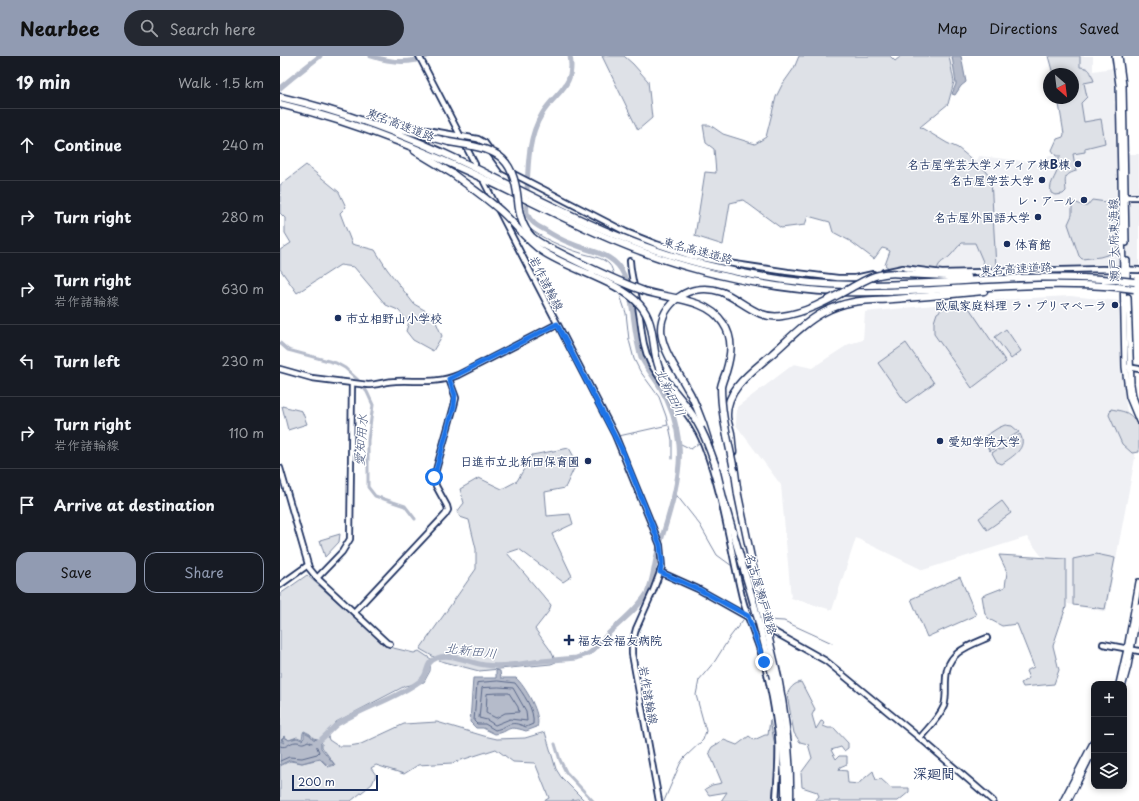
<!DOCTYPE html>
<meta charset="utf-8">
<style>
body{margin:0;font-family:"Playpen Sans","Klee One",sans-serif;background:#242831;color:#f1f3f6}
.controls{position:absolute;right:12px;bottom:12px;display:grid;overflow:hidden;border-radius:8px;box-shadow:0 2px 6px #0003}
.controls button{width:36px;height:36px;display:grid;place-items:center;padding:0;border:0;border-bottom:1px solid #363941;background:#171b24;color:#f1f3f6;font:20px sans-serif}
.compass{position:absolute;left:763px;top:12px;width:36px;height:36px;border-radius:50%;background:#171b24;box-shadow:0 2px 6px #0003;rotate:152deg}
.scale{position:absolute;left:12px;bottom:10px;width:86px;box-sizing:border-box;padding-left:4px;border:2px solid #1b2f5e;border-top:0;font-size:11px;line-height:14px;white-space:nowrap;color:#1b2f5e;-webkit-text-stroke:3px #fff;paint-order:stroke}
.stop{position:absolute;width:12px;height:12px;margin:-9px;border:3px solid #1a73e8;border-radius:50%;background:#fff}
.stop.end{background:#1a73e8;border-color:#fff;box-shadow:0 1px 4px #0008}
.list{margin:0;padding:0;list-style:none}
h2{display:flex;justify-content:space-between;align-items:center;height:52px;margin:0;padding:0 16px;font-size:17px}
h2 small{font-size:13px;font-weight:400;color:#9ea1a6}
.list li{display:grid;grid-template-columns:26px 1fr auto;gap:12px;align-items:center;box-sizing:border-box;height:72px;padding:0 16px;border-top:1px solid #363941}
.list b{display:block;font-size:15px;white-space:nowrap}
.list p{margin:0;font-size:13px;white-space:nowrap;color:#9ea1a6}
.list em{font-size:13px;font-style:normal;color:#9ea1a6}
.actions{display:flex;gap:8px;padding:12px 16px}
.actions a{flex:1;padding:9px 0;border:1px solid #919bb2;border-radius:12px;text-align:center;font-size:14px;color:#919bb2}
.actions .main{background:#919bb2;color:#111}
.icon{flex:none;width:22px;height:22px;fill:none;stroke:currentColor;stroke-width:2;stroke-linecap:round;stroke-linejoin:round}
.map{position:relative;flex:none;width:859px;height:745px;overflow:hidden}
header{display:flex;align-items:center;gap:24px;box-sizing:border-box;height:56px;padding:0 20px;background:#919bb2;color:#111}
header strong{font-size:19px}
nav{display:flex;gap:22px;margin-inline-start:auto;font-size:14px}
.search{width:280px;height:36px;background:#242831;display:flex;align-items:center;gap:10px;box-sizing:border-box;padding:0 14px;border-radius:22px;color:#9ea1a6;font-size:15px}
main{display:flex}
aside{flex:1;background:#171b24}
.map>svg:first-child{display:block}
</style>
<header>
<strong>Nearbee</strong>
<div class="search"><svg class="icon" aria-label="search" viewBox="0 0 24 24"><circle cx="10" cy="10" r="6"/><path d="M15 15l6 6"/></svg>Search here</div>
<nav><a>Map</a><a>Directions</a><a>Saved</a></nav>
</header>
<main>
<aside>
<h2>19 min<small>Walk · 1.5 km</small></h2>
<ul class="list">
<li><svg class="icon" aria-label="ahead" viewBox="0 0 24 24"><path d="M12 20V5M6 11l6-6 6 6"/></svg><div><b>Continue</b></div><em>240 m</em></li>
<li><svg class="icon" aria-label="right" viewBox="0 0 24 24"><path d="M7 20v-9h11M14 6l5 5-5 5"/></svg><div><b>Turn right</b></div><em>280 m</em></li>
<li><svg class="icon" aria-label="right" viewBox="0 0 24 24"><path d="M7 20v-9h11M14 6l5 5-5 5"/></svg><div><b>Turn right</b><p>岩作諸輪線</p></div><em>630 m</em></li>
<li><svg class="icon" aria-label="left" viewBox="0 0 24 24"><path d="M17 20v-9H6M10 6l-5 5 5 5"/></svg><div><b>Turn left</b></div><em>230 m</em></li>
<li><svg class="icon" aria-label="right" viewBox="0 0 24 24"><path d="M7 20v-9h11M14 6l5 5-5 5"/></svg><div><b>Turn right</b><p>岩作諸輪線</p></div><em>110 m</em></li>
<li><svg class="icon" aria-label="arrive" viewBox="0 0 24 24"><path d="M6 21V4h12l-3 4 3 4H6"/></svg><div><b>Arrive at destination</b></div></li>
</ul>
<div class="actions"><a class="main">Save</a><a>Share</a></div>
</aside>
<div class="map">
<svg width="859" height="745" viewBox="0 0 859 745">
<rect width="100%" height="100%" fill="#fff"/>
<filter id="ink" filterUnits="userSpaceOnUse"><feTurbulence type="fractalNoise" baseFrequency=".025" numOctaves="2"/><feDisplacementMap in="SourceGraphic" scale="8" xChannelSelector="R" yChannelSelector="G"/><feConvolveMatrix kernelMatrix="1 2 1 2 8 2 1 2 1" color-interpolation-filters="sRGB"/></filter>
<g filter="url(#ink)">
<g fill="#eff0f4">
<path d="M799 0H813V15L833 12 836 30V44L834 46 837 53 838 98H859V211L821 209 788 211H733L673 215 660 214 643 201 638 140 698 103 699 100 760 107 763 106 769 99 776 101 790 99 799 47Z"/>
<path d="M790 240 841 245 844 337 855 402 826 556 788 548 763 502 747 481 643 514 576 482 552 554 511 542 501 429 456 369 457 351 514 308 532 312 569 288 583 284 585 256 694 245Z"/>
</g>
<g fill="#dee1e7" stroke="#7c88a2">
<path d="M322 0H344L353 8 368 25 372 62 358 74Z"/>
<path d="M519 0H610L615 5 621 0H669L674 26 668 48 640 71 667 87 678 92 706 115 711 123 716 211 714 212 704 208 695 187H682C677 191 674 196 670 200 665 205 659 205 657 214L626 209 609 212 605 209 610 195 606 193 602 192 594 203 570 185 553 176 550 166 528 160 525 169 501 172 463 144 450 147 443 189 415 180 425 116 436 117 434 93 426 87 423 69H430L443 78 475 88 486 81 496 41 502 29 514 12Z"/>
<path d="M768 0H800V11C811 12 810 15 814 25L804 27 807 41 801 47 804 66 821 63 825 87 805 92V96L793 98 796 115C783 119 785 123 786 135L783 138 775 139 771 137C768 124 780 120 778 104L781 100H776L772 94 777 83 783 81 784 78 778 42H793V18H773Z"/>
<path d="M26 109 59 136 66 151 60 157 72 188 95 194 107 213 134 248 153 259 162 280 153 295 133 284 126 275 129 266 118 254 106 249 74 211 60 209 17 237 0 213V194L11 187 5 177V162L0 157V129Z"/>
<path d="M812 144 834 147 837 154 838 172 837 196 820 201 802 203 799 200 788 168 792 159V146C798 146 802 151 807 150Z"/>
<path d="M677 247 687 249 726 306 692 332 654 278V266L657 257 664 252Z"/>
<path d="M726 273 741 295 731 303 715 281Z"/>
<path d="M626 287 654 327 626 347 598 307Z"/>
<path d="M2 350 22 355 27 368 8 374Z"/>
<path d="M831 353C847 356 850 356 859 370V396L852 397 842 388 829 359Z"/>
<path d="M725 369 732 370 739 376 723 386H718L716 388V391L710 395 704 386V381L718 372Z"/>
<path d="M740 378C748 392 733 400 722 408L717 406 712 397 718 393 720 394 723 393 724 388Z"/>
<path d="M289 392 297 406 285 432 265 436 267 460 290 458 293 468 272 478 292 520 283 526 239 493 227 497 271 549 269 555 255 573 271 595 276 606 271 608 199 615 161 605 140 593 196 513V493L189 464 180 461 177 456 184 447 180 433 199 422 222 433 237 425 252 399Z"/>
<path d="M722 445 731 457 707 474 699 462Z"/>
<path d="M60 478 59 486 45 501 40 484Z"/>
<path d="M816 498 835 502 825 553 793 549V503Z"/>
<path d="M719 499 786 503V551L773 590 779 614 774 628 743 631 741 627 749 622 746 615 754 611 737 568 722 570 709 563 705 558 702 540 725 531 727 516Z"/>
<path d="M27 519 78 564 105 590 134 597 139 595 151 603 150 615 144 626 125 630 56 666 47 677 49 684 58 690H69L81 688 124 668 157 666 204 680 217 683 245 682 265 676 276 713 281 721 305 745H301L298 743 292 744V745H264L269 742 255 707 233 706 216 693 172 707 138 709 124 718 96 709 91 712 96 719 92 728 71 745H0V710L10 705 22 707 40 703 48 711 55 709 42 691V687L38 683 33 682 30 678 24 675 23 677 22 683 17 681 9 684 4 680 1 683 4 686 0 684V538Z"/>
<path d="M680 521 696 559 647 581 631 543Z"/>
<path d="M521 626 535 653 532 659 536 673 541 665 544 666 543 670 548 672H554L568 687V692L564 695 561 691 551 694 556 703 559 700H567V708L560 711 559 714 567 715 568 727 579 728 580 726 593 715 596 724 601 723 611 732H629V736L618 745H535L539 740 537 736 522 731 521 717 532 702 528 688 520 686 514 677 507 639C509 633 514 627 521 626Z"/>
<path d="M490 664 495 690V717L492 745H441L447 736 429 739 425 733 432 729 442 727 429 696 432 691 444 684 457 689 469 680 474 684 485 679H488Z"/>
</g>
<g fill="#b5bbca" stroke="#77839f">
<path d="M672 0H681L686 26 681 30 675 39 672 38 676 28Z"/>
<path d="M216 614 220 615 221 622H236C245 630 262 659 257 671L246 675C225 668 231 676 215 678L203 672H196L190 666 193 622H216Z"/>
<path d="M24 676 30 679 33 683 38 684 41 688V692L54 708C47 712 45 706 40 702L22 707 10 704 0 709V685L4 687H5L2 683 4 681 9 684 17 682 22 684 24 682Z"/>
</g>
<g fill="none" stroke-linecap="round" stroke-linejoin="round">
<g stroke="#596789" stroke-width="1">
<path d="M218 625 235 627C243 637 255 654 253 668L246 671C228 663 230 671 215 674L205 668H197L194 665 197 627Z"/>
<path d="M219 631 233 632 246 655 247 665 230 663 215 669 207 664 199 662 202 632Z"/>
<path d="M219 637H229L238 651 239 656 225 657 216 662 206 657 207 638Z"/>
<path d="M0 690C7 693 9 686 16 686 22 686 21 689 28 685L36 689 39 696 37 698 22 702 9 701 0 705"/>
</g>
<g stroke="#77839f" stroke-width="1">
<path d="M248 171C260 182 285 192 301 197 310 200 322 201 329 208 332 211 333 216 334 220"/>
<path d="M389 370 392 384V403"/>
<path d="M339 380 388 369 386 360 379 341 360 315 354 303 349 284 346 257 339 236"/>
<path d="M399 387 411 393 419 387"/>
<path d="M394 436 420 469 437 499 452 510"/>
<path d="M459 516 464 526 470 551"/>
<path d="M470 558 475 561"/>
<path d="M487 564 504 565 552 587"/>
<path d="M384 745 400 708 404 702 423 684 426 675 416 639 419 624 435 605 450 581 463 564"/>
</g>
<g stroke="#b5bbca" stroke-width="3">
<path d="M0 287 8 294 56 307 65 312 77 323 87 336 93 349 88 384V431L95 440 125 450 135 463"/>
<path d="M275 688 280 704 286 716 313 745"/>
</g>
<g stroke="#b5bbca" stroke-width="5">
<path d="M91 0C109 6 129 9 147 0"/>
<path d="M0 32 12 22 40 0"/>
<path d="M34 689C45 682 50 673 59 667 85 651 116 643 140 625 150 618 143 607 157 602 171 596 191 608 205 609 224 612 243 607 262 605 274 604 285 603 296 602 301 600 308 599 312 595 318 590 322 584 327 579 340 566 358 553 367 537 374 523 374 506 379 491 388 462 402 421 399 389 397 368 391 349 380 331 374 321 366 312 361 301 352 274 355 245 344 219 334 196 310 196 290 187 281 184 273 179 265 174 257 170 250 166 247 157 246 150 247 142 247 135 248 109 248 81 262 58 275 36 296 31 290 0"/>
</g>
<defs>
<g id="secondary">
<path d="M139 0 195 108"/>
<path d="M98 60 129 71 198 83 205 87 224 113 346 176 376 188 412 200 441 206 508 216 558 222H575L593 218"/>
<path d="M204 126 335 379 380 489 382 511 373 535 356 573 352 588V598L379 745"/>
<path d="M846 141H859"/>
<path d="M350 205C351 223 357 239 359 256 362 273 362 290 370 306 386 336 412 357 424 389 443 438 450 491 462 541 468 565 479 587 485 610 491 632 495 656 498 679 500 701 497 723 496 745"/>
<path d="M604 216 623 212 662 217 822 213 859 214"/>
<path d="M847 311 859 313"/>
<path d="M0 313 32 322 88 329C98 329 106 325 116 325 137 324 157 328 178 319L277 268"/>
<path d="M0 412 29 512 37 522 107 587 110 588"/>
<path d="M380 516 418 533 546 605 647 688 713 745"/>
<path d="M37 522 62 496 70 483 72 327"/>
<path d="M0 529 28 509"/>
<path d="M74 556 165 459 168 454 167 450 156 430 154 421 174 350 176 342 169 323"/>
<path d="M823 588 859 595"/>
<path d="M640 682C648 672 659 662 664 650 667 640 665 631 666 622 666 597 688 590 707 582"/>
</g>
<g id="primary">
<path d="M835 0 839 29 845 311 849 341 859 365"/>
<path d="M839 0 843 29 846 187"/>
<path d="M847 205V229"/>
<path d="M848 241 851 328 853 341 859 357"/>
<path d="M839 628 847 593 859 526"/>
<path d="M843 628 848 610 859 550"/>
<path d="M783 745 814 685"/>
<path d="M788 745 814 693"/>
</g>
<g id="highway">
<path d="M0 41C66 56 129 80 189 109 265 146 340 188 422 208 475 221 529 230 583 229 667 229 752 216 836 224"/>
<path d="M0 48C81 67 158 100 233 137 296 168 353 197 423 215 466 226 512 234 557 236 650 239 743 223 837 231"/>
<path d="M100 67 169 86"/>
<path d="M135 95 173 118"/>
<path d="M623 218 688 221"/>
<path d="M423 368 429 387"/>
<path d="M453 396C452 390 452 383 451 377 450 372 447 365 447 360 446 332 474 314 492 298 509 283 525 266 544 256 569 243 586 245 613 243 643 241 673 238 704 235"/>
<path d="M435 408 443 442 474 548"/>
<path d="M454 409 458 439 480 545"/>
<path d="M498 621C506 662 511 703 510 745"/>
<path d="M493 622C500 663 506 703 505 745"/>
</g>
</defs>
<use href="#secondary" stroke="#1b2f5e" stroke-width="8"/>
<use href="#primary" stroke="#1b2f5e" stroke-width="8"/>
<use href="#highway" stroke="#1b2f5e" stroke-width="9"/>
<use href="#secondary" stroke="#fff" stroke-width="4.5"/>
<use href="#primary" stroke="#fff" stroke-width="5"/>
<use href="#highway" stroke="#fff" stroke-width="6"/>
<defs>
<g id="highway-bridge">
<path d="M169 86C213 93 233 95 238 145 239 159 242 171 252 181 261 189 273 193 284 199 310 212 336 225 364 235 389 243 427 242 443 267 454 283 451 299 446 316 444 321 442 326 441 331 441 359 449 387 454 414"/>
<path d="M173 118C190 131 208 143 223 157 237 170 247 185 262 195 290 214 339 225 360 249 376 267 371 291 379 312 386 328 399 339 409 354 422 371 429 391 436 411"/>
<path d="M836 224 854 226"/>
<path d="M837 231 854 233"/>
<path d="M423 368C418 355 414 343 407 332 391 303 362 269 399 241 411 232 428 231 442 236 463 245 478 264 502 260 525 257 547 245 567 234 577 229 588 221 599 219 607 217 615 217 623 218"/>
<path d="M480 545 498 621"/>
<path d="M474 548 493 622"/>
</g>
</defs>
<use href="#highway-bridge" stroke="#1b2f5e" stroke-width="9" stroke-linecap="butt"/>
<use href="#highway-bridge" stroke="#fff" stroke-width="6"/>
</g>
</g>
<g fill="none" stroke-linecap="round" stroke-linejoin="round" filter="url(#ink)">
<path stroke="#1a73e8" stroke-width="5" d="M154 421 174 350 175 339 169 323 277 268 342 394 380 489 382 507 380 516 418 533 468 560 484 606"/>
</g>
<g fill="#1b2f5e" stroke="#fff" stroke-width="1.5">
<circle cx="798" cy="108" r="4"/>
<circle cx="762" cy="124" r="4"/>
<circle cx="804" cy="144" r="4"/>
<circle cx="758" cy="161" r="4"/>
<circle cx="727" cy="188" r="4"/>
<circle cx="835" cy="249" r="4"/>
<circle cx="58" cy="262" r="4"/>
<circle cx="660" cy="385" r="4"/>
<circle cx="308" cy="405" r="4"/>
<path d="M287 578h4v4h4v4h-4v4h-4v-4h-4v-4h4z"/>
</g>
<g text-anchor="middle" dominant-baseline="central" stroke-width="3" stroke-linejoin="round" paint-order="stroke">
<g font-size="12" fill="#1b2f5e" stroke="#fff">
<text transform="translate(121 68) rotate(21)">東名高速道路</text>
<text transform="translate(833 184) rotate(-91)">瀬戸大府東海線</text>
<text transform="translate(418 194) rotate(15)">東名高速道路</text>
<text transform="translate(736 212) rotate(-3)">東名高速道路</text>
<text transform="translate(267 227) rotate(63)">岩作諸輪線</text>
<text transform="translate(482 538) rotate(74)">名古屋瀬戸道路</text>
<text transform="translate(369 639) rotate(80)">岩作諸輪線</text>
</g>
<g font-size="12" font-weight="bold" fill="#1b2f5e" stroke="#fff" text-anchor="end">
<text x="790" y="108">名古屋学芸大学メディア棟B棟</text>
<text x="754" y="124">名古屋学芸大学</text>
<text x="796" y="144">レ・アール</text>
<text x="750" y="161">名古屋外国語大学</text>
<text x="735" y="188" text-anchor="start">体育館</text>
<text x="827" y="249">欧風家庭料理 ラ・プリマベーラ</text>
<text x="66" y="262" text-anchor="start">市立相野山小学校</text>
<text x="668" y="385" text-anchor="start">愛知学院大学</text>
<text x="300" y="405">日進市立北新田保育園</text>
<text x="298" y="584" text-anchor="start">福友会福友病院</text>
</g>
<g font-size="13" font-style="italic" fill="#49597e" stroke="#fff">
<text transform="translate(391 336) rotate(64)">北新田川</text>
<text transform="translate(80 384) rotate(-86)">愛知用水</text>
<text transform="translate(191 594) rotate(7)">北新田川</text>
</g>
<g font-size="14" font-weight="bold" fill="#1b2f5e" stroke="#fff">
<text x="654" y="717">深廻間</text>
</g>
</g>
</svg>
<div class="controls">
<button>+</button>
<button>−</button>
<button><svg class="icon" aria-label="layers" viewBox="0 0 24 24"><path d="M12 4l9 5-9 5-9-5zM3 14l9 5 9-5"/></svg></button>
</div>
<svg class="compass" viewBox="-18 -18 36 36"><path d="M0-13l5 13h-10z" fill="#e53935"/><path d="M0 13l5-13h-10z" fill="#9ea1a6"/></svg>
<div class="scale">200 m</div>
<div class="stop" style="left:154px;top:421px"></div>
<div class="stop end" style="left:484px;top:606px"></div>
</div>
</main>
